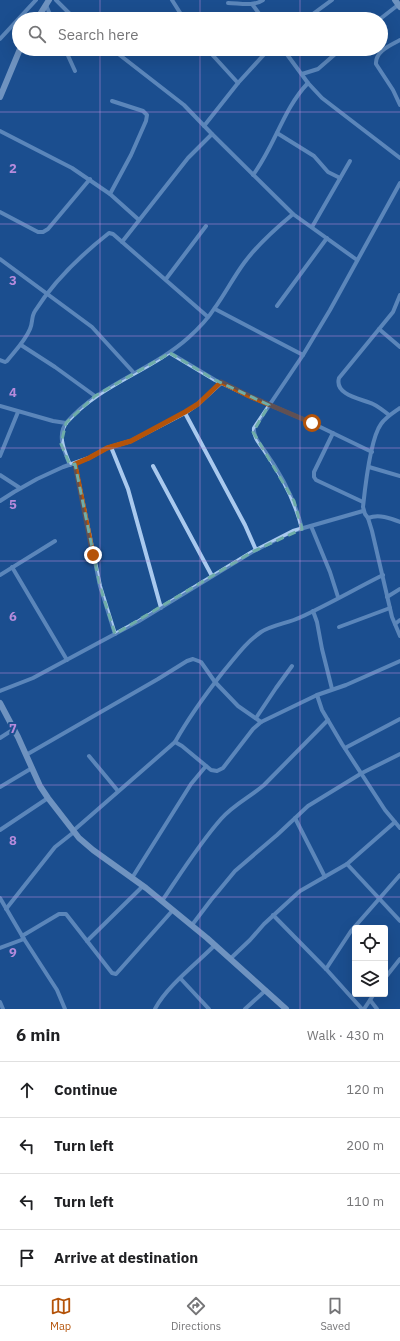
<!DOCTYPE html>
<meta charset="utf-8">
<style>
body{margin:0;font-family:"IBM Plex Sans",sans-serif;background:#f6f6f6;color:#202124}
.controls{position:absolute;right:12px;bottom:12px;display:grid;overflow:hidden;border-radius:4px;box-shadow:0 4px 16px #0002}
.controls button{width:36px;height:36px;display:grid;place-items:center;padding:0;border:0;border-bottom:1px solid #e0e0e0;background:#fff;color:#202124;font:20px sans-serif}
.stop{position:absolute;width:12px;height:12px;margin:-9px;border:3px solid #b45309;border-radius:50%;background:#fff}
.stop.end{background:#b45309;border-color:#fff;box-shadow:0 1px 4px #0008}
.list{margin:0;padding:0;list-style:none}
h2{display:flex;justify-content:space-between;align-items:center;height:52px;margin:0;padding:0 16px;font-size:17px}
h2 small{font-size:13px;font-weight:400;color:#757577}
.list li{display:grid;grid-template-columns:26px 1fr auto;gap:12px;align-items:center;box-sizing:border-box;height:56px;padding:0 16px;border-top:1px solid #e0e0e0}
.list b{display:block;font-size:15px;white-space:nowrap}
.list em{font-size:13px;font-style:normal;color:#757577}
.icon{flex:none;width:22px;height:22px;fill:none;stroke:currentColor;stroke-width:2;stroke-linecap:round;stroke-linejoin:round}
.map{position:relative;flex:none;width:400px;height:1009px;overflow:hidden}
.search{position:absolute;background:#fff;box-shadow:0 4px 16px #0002;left:12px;right:12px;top:12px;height:44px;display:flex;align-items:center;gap:10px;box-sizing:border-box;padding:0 14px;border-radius:22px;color:#757577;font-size:15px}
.sheet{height:276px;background:#fff}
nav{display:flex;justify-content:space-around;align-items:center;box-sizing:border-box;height:56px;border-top:1px solid #e0e0e0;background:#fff;font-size:11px;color:#757577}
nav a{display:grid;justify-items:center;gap:2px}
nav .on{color:#b45309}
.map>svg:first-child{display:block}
</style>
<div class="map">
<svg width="400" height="1009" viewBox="0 0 400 1009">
<rect width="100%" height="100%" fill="#1b4f8f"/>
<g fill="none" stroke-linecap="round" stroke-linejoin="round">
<g stroke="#a9c9ee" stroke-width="4">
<path d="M56 0 75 19"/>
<path d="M172 0 184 19"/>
<path d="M228 3C239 3 253 7 263 0"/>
<path d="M252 4 263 19"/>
<path d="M46 5 52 19"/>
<path d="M168 19 179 13"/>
<path d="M306 19 332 0"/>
<path d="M380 19 398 5"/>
<path d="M0 39 36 0"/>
<path d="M400 40C391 45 375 51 376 64L393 90 400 105"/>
<path d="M65 49 75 71"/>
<path d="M112 49 184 105 212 134 293 214 357 260"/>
<path d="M207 49 238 83"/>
<path d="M283 49 308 83 322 98 400 158"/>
<path d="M302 74 318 69 341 49"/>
<path d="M204 126 238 83 269 49"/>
<path d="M0 131 72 168 110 194 139 220"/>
<path d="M277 133 314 156 328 172 340 178"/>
<path d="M253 175C275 146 283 109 308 83"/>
<path d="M110 194 131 155 146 121 147 115 143 111 112 101"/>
<path d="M0 212 38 232H43L48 229 90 179"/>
<path d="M312 227 350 161"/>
<path d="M122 242 188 158 212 134"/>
<path d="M0 259 92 327 134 373"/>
<path d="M166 279 206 226"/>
<path d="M277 306 327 238"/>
<path d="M215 309 303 355"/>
<path d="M379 329 400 347"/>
<path d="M21 345 55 367 95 396"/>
<path d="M170 353 215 380 249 396 312 423 372 452"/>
<path d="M0 360 5 362 7 361C15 351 25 341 30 329 33 323 31 317 35 311 54 281 81 255 109 233L113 234 208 317"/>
<path d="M0 406 53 421 66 423"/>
<path d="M400 408C393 413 386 417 381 424 370 439 365 488 363 507L365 514 368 518 372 531 392 617 400 636"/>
<path d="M185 413 245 525 256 550"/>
<path d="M389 415C384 411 379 407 373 404 362 399 334 395 339 378L393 312 400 295"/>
<path d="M333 433 314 472V477L316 480 363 502"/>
<path d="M111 447 128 489 161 608"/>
<path d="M0 456 18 412"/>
<path d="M75 464 100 586 115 634"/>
<path d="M70 465C65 452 56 435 67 422 100 384 151 371 188 338 198 329 207 320 214 309 225 294 233 278 244 263 258 244 275 229 293 214"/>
<path d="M153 466 212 576"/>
<path d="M369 467 400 476"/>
<path d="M0 475 20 488"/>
<path d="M0 501 14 492 37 479 63 467 89 458 107 448 131 441 185 413 198 404 221 383"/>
<path d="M368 518C379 514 390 518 400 522"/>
<path d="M311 526 330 572 338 597"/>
<path d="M302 529C295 500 281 474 264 450 259 443 253 436 254 428L303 355 330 310 400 183"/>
<path d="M12 567 67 660"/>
<path d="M0 575 55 541"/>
<path d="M387 597 400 589"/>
<path d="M313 611 317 622 322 649 332 689"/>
<path d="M395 624 400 620"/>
<path d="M339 627 390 608"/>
<path d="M0 691 33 678 139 621 252 552 293 531 363 511"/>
<path d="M317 695 322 710 342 744 385 810 400 828"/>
<path d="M256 718 276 688 292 666"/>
<path d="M0 738 14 729"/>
<path d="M175 742C189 717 205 695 223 672 236 657 244 644 261 632 272 625 289 623 301 617 329 604 355 589 383 575"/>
<path d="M345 748 400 719"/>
<path d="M26 755 158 679 187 661 193 659 201 662 215 682 238 706 261 722"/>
<path d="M89 756 118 791"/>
<path d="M0 787 32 768"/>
<path d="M295 818 325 877"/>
<path d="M0 830 48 798"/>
<path d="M73 831 175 742 182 746 211 770 217 771 223 768 253 729 261 722 317 695 346 685 400 661"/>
<path d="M347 864 400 921"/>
<path d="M132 878 191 784 206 766"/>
<path d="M0 898 24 939 57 990 65 1009"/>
<path d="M162 901C181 873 199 844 221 819 233 805 250 797 264 785L328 720"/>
<path d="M6 909 55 847 74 832"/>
<path d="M273 915 326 969 362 1009"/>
<path d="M192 925 211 900 235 871 277 835 308 806 362 773 400 754"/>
<path d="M22 936 59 914H66L112 973 116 974 173 910"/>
<path d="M87 941 143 886"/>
<path d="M0 948 24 939"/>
<path d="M230 959 250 940 264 924 300 891 347 864 395 822"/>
<path d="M326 969 351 931 400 875"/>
<path d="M385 978 400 959"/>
<path d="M181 979 209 1009"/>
<path d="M370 1000 377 1009"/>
<path d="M0 1002 3 1009"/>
<path d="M155 1009C166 987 197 963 215 945"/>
<path d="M245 1009 266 990"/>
<path d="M364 1009 374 994"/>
</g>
<g stroke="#d6e6fa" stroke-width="6">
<path d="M395 0 400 7"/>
<path d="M37 19 49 0"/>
<path d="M0 97 20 49"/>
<path d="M0 703 18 737 40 786 48 798 79 838 93 850 146 888 207 938 286 1009"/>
</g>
</g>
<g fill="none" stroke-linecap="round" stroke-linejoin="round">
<path stroke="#b45309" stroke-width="5" d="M93 555 75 464 89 458 107 448 131 441 185 412 198 404 221 382 249 396 312 423"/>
</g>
<path d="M0 0H400V1009H0ZM170 353 215 380 269 405 253 432 294 501 302 529 252 552 115 634 100 586 75 464 70 465 61 444 66 423 95 396Z" fill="#1b4f8f" fill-opacity=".55" fill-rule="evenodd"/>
<path fill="none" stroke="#6fada8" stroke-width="3" stroke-dasharray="8 5" stroke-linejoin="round" d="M170 353 215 380 269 405 253 432 294 501 302 529 252 552 115 634 100 586 75 464 70 465 61 444 66 423 95 396Z"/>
<path fill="none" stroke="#b68bdc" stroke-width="1" stroke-opacity="0.55" d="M100 0V19M200 0V19M300 0V19M100 49V1009M200 49V1009M300 49V1009M0 112H400M0 224H400M0 336H400M0 448H400M0 561H400M0 673H400M0 785H400M0 897H400"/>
<g font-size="13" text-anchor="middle" font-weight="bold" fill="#b68bdc" stroke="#1b4f8f" stroke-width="4" stroke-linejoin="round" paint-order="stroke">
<text x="13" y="173">2</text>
<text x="13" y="285">3</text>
<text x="13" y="397">4</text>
<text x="13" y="509">5</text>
<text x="13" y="621">6</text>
<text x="13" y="733">7</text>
<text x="13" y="845">8</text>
<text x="13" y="957">9</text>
</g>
</svg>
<div class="controls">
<button><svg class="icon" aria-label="locate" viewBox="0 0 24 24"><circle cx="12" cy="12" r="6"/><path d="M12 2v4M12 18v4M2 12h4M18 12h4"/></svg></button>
<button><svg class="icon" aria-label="layers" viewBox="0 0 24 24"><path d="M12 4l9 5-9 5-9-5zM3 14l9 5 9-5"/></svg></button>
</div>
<div class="stop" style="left:312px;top:423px"></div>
<div class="stop end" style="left:93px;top:555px"></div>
<div class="search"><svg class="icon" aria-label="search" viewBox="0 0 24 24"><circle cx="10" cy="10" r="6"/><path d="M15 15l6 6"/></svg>Search here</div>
</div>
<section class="sheet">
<h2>6 min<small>Walk · 430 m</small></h2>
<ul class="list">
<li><svg class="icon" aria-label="ahead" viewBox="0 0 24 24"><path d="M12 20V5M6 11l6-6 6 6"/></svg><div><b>Continue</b></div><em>120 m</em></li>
<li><svg class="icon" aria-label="left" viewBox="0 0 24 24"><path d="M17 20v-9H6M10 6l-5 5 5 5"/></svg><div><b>Turn left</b></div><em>200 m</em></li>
<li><svg class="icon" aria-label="left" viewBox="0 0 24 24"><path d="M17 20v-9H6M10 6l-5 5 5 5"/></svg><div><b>Turn left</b></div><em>110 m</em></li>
<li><svg class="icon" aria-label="arrive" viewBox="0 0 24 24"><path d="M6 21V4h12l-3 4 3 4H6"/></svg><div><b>Arrive at destination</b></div></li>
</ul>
</section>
<nav>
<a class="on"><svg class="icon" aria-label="map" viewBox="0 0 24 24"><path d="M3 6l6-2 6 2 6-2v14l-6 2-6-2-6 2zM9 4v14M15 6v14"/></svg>Map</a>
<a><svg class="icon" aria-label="directions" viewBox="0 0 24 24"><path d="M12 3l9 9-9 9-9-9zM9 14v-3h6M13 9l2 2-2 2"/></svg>Directions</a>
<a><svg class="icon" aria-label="saved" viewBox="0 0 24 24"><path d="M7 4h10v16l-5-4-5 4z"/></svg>Saved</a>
</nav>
